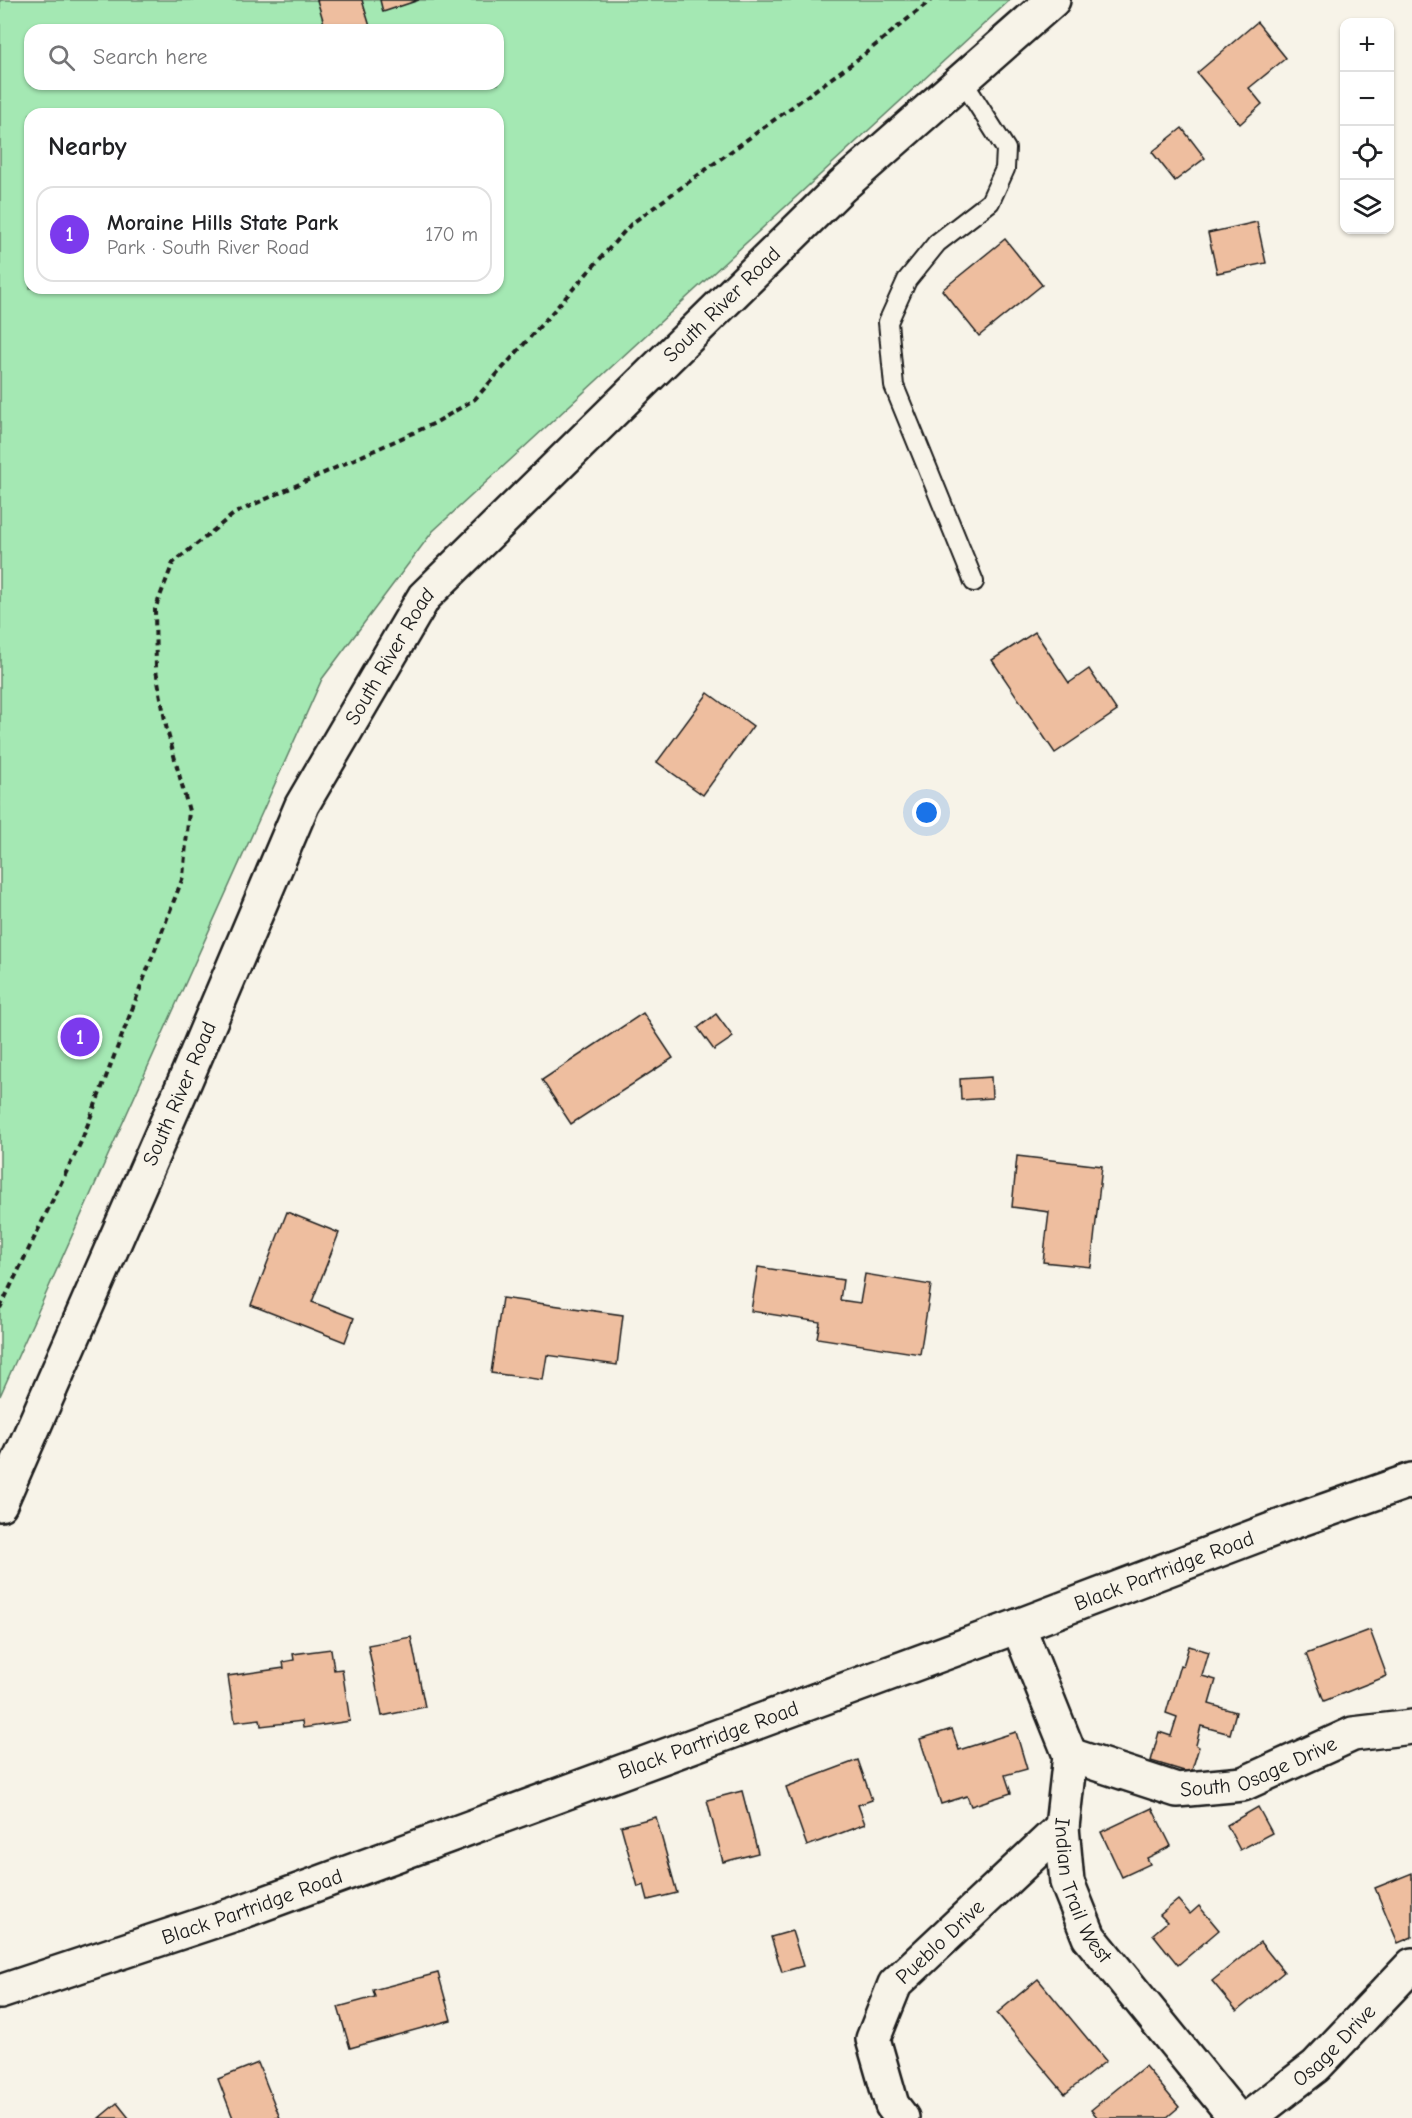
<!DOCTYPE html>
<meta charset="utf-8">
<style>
body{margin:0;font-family:"Comic Neue",sans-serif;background:#f2f2f2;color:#202124}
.controls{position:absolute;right:18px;top:18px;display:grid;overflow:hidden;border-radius:12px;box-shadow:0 2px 4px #0004}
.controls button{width:54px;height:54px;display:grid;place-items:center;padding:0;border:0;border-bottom:2px solid #e0e0e0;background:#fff;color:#202124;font:30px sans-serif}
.you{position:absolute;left:927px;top:813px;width:21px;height:21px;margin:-15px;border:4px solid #fff;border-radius:50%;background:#1a73e8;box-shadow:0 0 0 9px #1a73e833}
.badge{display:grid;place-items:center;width:39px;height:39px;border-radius:50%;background:#7c3aed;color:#fff;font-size:20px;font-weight:700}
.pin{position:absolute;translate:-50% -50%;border:3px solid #fff;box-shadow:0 2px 6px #0006}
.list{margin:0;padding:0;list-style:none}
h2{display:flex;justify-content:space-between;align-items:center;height:78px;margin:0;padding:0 24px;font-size:26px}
h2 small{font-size:20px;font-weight:400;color:#757577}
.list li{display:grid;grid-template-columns:39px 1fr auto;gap:18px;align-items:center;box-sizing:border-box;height:96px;margin:0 12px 12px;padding:0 12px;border:2px solid #e0e0e0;border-radius:18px}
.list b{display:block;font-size:22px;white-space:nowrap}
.list p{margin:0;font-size:20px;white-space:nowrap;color:#757577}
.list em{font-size:20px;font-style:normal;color:#757577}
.icon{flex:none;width:33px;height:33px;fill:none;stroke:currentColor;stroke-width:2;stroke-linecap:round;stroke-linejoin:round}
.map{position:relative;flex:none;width:1412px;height:2118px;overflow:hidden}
.search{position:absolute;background:#fff;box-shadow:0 2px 4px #0004;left:24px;top:24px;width:480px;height:66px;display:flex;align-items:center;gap:15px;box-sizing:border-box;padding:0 21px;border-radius:18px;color:#757577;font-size:22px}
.panel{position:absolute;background:#fff;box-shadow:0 2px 4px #0004;left:24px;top:108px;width:480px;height:186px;border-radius:18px}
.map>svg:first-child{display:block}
</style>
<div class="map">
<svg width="1412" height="2118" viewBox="0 0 1412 2118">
<rect width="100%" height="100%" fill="#f7f3e8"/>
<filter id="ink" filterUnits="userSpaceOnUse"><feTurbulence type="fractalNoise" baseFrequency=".0167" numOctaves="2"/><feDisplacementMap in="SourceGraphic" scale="12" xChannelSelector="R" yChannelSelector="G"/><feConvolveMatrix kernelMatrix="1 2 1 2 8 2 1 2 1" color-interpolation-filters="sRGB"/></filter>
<g filter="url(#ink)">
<path fill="#a4e8b3" stroke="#608268" stroke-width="1.5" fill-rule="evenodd" d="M0 0H1010L433 531 322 679 0 1396ZM30 30H498V84H30ZM30 114H498V288H30Z"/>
<g fill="#eebe9f" stroke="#1c1c1c" stroke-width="1.5">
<path d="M317 0H362L371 30H326Z"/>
<path d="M380 0H419L383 12Z"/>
<path d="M1257 22 1286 58 1249 88 1262 104 1240 124 1197 73Z"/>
<path d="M1182 128 1205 158 1175 181 1152 152Z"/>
<path d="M1257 222 1266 263 1217 273 1208 233Z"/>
<path d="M1005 239 1042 285 979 336 942 290Z"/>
<path d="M1035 632 1069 683 1089 669 1117 711 1055 753 992 660Z"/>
<path d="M708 693 753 726 703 795 657 762Z"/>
<path d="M643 1013 673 1058 571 1124 542 1080Z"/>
<path d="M716 1014 733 1037 714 1050 698 1028Z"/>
<path d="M991 1077 992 1098 961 1100 960 1079Z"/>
<path d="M1017 1156 1102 1166 1091 1267 1043 1262 1049 1212 1012 1207Z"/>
<path d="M287 1212 339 1233 312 1302 354 1318 345 1342 251 1305Z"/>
<path d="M758 1267 843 1280 840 1300 860 1303 865 1274 931 1285 920 1354 817 1338 820 1322 751 1311Z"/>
<path d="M502 1298 623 1315 617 1365 547 1355 543 1380 491 1373Z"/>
<path d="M1370 1630 1387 1676 1324 1701 1306 1654Z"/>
<path d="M411 1637 425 1707 382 1716 368 1645Z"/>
<path d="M1189 1646 1209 1652 1202 1676 1216 1680 1209 1704 1236 1712 1230 1734 1201 1726 1196 1745 1199 1747 1191 1773 1151 1761 1159 1732 1171 1736 1177 1717 1166 1713 1180 1665 1183 1666Z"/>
<path d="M331 1649 334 1670 342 1669 350 1721 303 1728 302 1721 261 1726 260 1719 235 1722 228 1676 284 1668 283 1662 294 1660 293 1654Z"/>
<path d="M952 1729 959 1750 1016 1732 1027 1769 1005 1775 1011 1793 971 1806 967 1796 941 1804 920 1739Z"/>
<path d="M858 1760 872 1800 858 1805 865 1824 807 1846 786 1787Z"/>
<path d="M742 1791 758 1853 723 1862 707 1800Z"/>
<path d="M1258 1807 1272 1833 1240 1850 1227 1825Z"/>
<path d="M1152 1808 1171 1846 1147 1858 1150 1864 1122 1877 1101 1832Z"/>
<path d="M656 1817 677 1893 648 1900 644 1885 638 1887 621 1826Z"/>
<path d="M1412 1873V1937L1398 1943 1375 1888Z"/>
<path d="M1178 1900 1190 1914 1199 1906 1219 1930 1178 1965 1153 1934 1167 1922 1160 1915Z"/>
<path d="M792 1931 803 1966 782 1972 771 1937Z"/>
<path d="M1260 1942 1284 1972 1237 2011 1212 1981Z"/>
<path d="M438 1973 451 2020 350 2048 338 2007 375 1997 373 1990Z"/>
<path d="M1038 1979 1106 2061 1065 2094 997 2013Z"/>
<path d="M258 2063 280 2118H233L218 2079Z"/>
<path d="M1145 2066 1179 2107 1166 2118H1098L1091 2110Z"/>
<path d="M117 2103 129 2118H99Z"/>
</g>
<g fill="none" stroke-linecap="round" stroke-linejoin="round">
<defs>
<path id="service" d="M962 80 1006 149 1005 169 990 202 937 243 907 280 888 322 894 386 974 582"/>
<g id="minor">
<path id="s1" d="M1018 1626 1070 1755 1062 1827 1067 1882 1089 1937 1236 2118"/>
<path id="s2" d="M1070 1755 1177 1790 1243 1784 1353 1734 1412 1727"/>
<path id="s3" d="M0 1992 241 1912 1018 1626 1287 1524 1412 1480"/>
<path id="s4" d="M902 2118 892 2105 873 2039 895 1984 1062 1827"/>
<path id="s5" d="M1249 2118 1316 2066 1412 1965"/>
</g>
<g id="tertiary">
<path id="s6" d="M0 1504 185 1081 302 805 424 597 842 186 1053 0"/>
</g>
</defs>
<use href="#service" stroke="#1c1c1c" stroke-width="22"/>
<use href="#minor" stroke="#1c1c1c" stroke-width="38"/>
<use href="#tertiary" stroke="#1c1c1c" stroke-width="38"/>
<path stroke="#1c1c1c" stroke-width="4" stroke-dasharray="6 4.5" stroke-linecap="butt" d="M0 1308 81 1142 183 877 189 811 166 726 156 670 155 609 173 563 235 513 435 423 475 399 631 224 862 56 931 0"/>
<use href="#service" stroke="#f7f3e8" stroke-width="18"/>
<use href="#minor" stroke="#f7f3e8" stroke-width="33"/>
<use href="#tertiary" stroke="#f7f3e8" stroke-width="33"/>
</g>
</g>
<g text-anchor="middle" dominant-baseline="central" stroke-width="5" stroke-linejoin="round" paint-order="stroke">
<g font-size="21" fill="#1c1c1c" stroke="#f7f3e8">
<text stroke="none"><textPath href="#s6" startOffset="1420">South River Road</textPath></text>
<text stroke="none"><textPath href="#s6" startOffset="934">South River Road</textPath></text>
<text stroke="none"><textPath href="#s6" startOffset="448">South River Road</textPath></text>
<text stroke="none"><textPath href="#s3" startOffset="1238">Black Partridge Road</textPath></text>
<text stroke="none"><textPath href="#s3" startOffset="752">Black Partridge Road</textPath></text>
<text stroke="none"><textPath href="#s2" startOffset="198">South Osage Drive</textPath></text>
<text stroke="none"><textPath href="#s1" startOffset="279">Indian Trail West</textPath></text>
<text stroke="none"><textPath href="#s3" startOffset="266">Black Partridge Road</textPath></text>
<text stroke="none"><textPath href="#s4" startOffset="206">Pueblo Drive</textPath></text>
<text stroke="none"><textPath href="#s5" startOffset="112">Osage Drive</textPath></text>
</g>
</g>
</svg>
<div class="controls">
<button>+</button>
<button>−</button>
<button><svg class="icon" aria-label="locate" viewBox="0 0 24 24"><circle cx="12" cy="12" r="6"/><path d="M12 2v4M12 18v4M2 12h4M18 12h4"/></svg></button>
<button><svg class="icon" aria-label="layers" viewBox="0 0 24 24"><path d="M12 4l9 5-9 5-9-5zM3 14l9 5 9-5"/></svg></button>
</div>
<div class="you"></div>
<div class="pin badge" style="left:80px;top:1037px">1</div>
<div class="search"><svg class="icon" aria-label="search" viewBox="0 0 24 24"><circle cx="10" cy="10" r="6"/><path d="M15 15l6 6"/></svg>Search here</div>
<section class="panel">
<h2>Nearby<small></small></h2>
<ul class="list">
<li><span class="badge">1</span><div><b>Moraine Hills State Park</b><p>Park · South River Road</p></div><em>170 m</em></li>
</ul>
</section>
</div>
